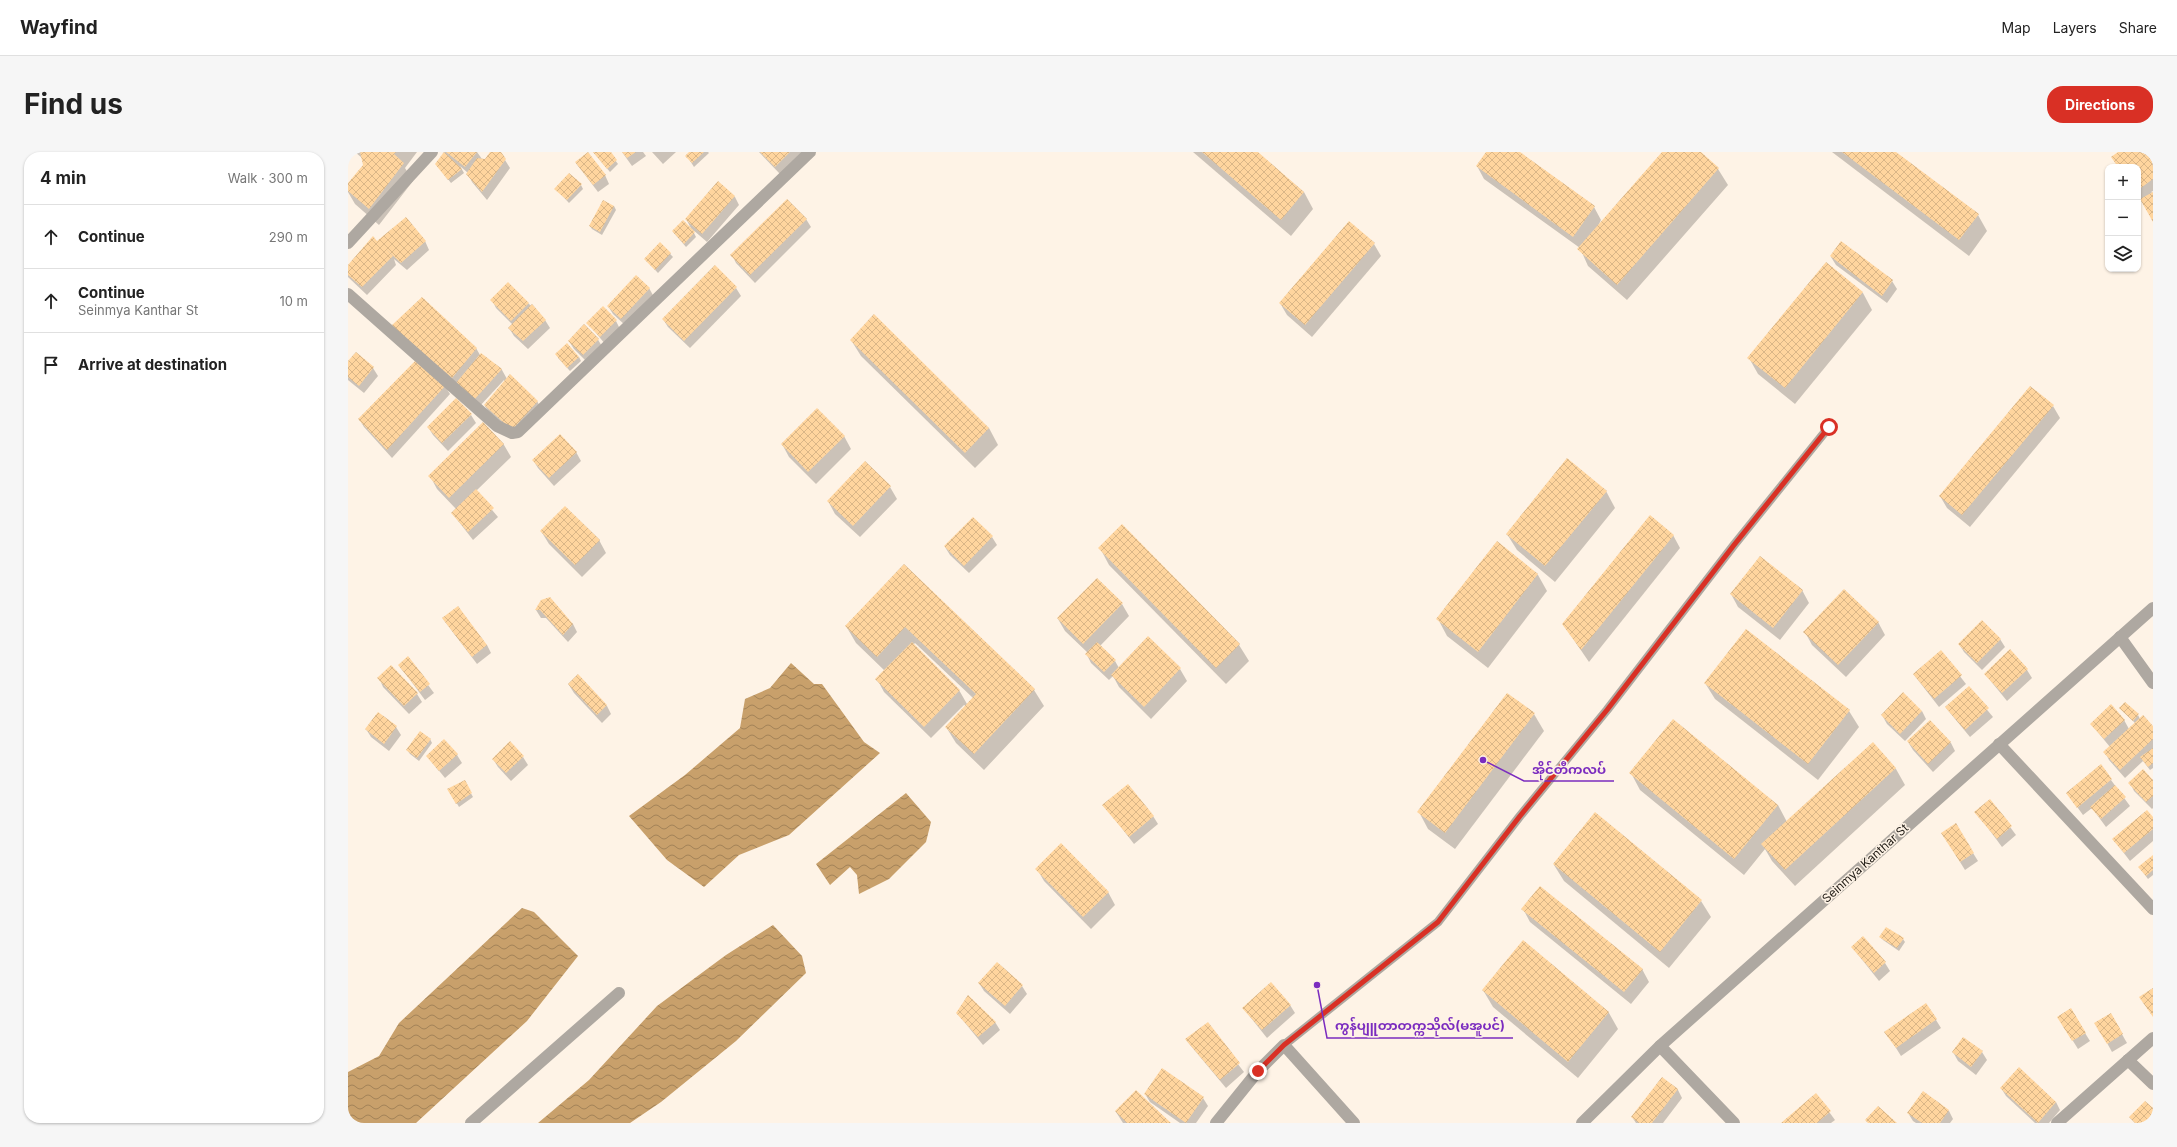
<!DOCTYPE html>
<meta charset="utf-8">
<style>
body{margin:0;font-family:Inter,"Noto Sans Myanmar",sans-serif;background:#f6f6f6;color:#222}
.controls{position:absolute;right:12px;top:12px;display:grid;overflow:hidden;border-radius:8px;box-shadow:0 1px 3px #0004}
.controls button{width:36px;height:36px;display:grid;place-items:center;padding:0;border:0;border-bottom:1px solid #e0e0e0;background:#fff;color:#222;font:20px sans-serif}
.stop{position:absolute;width:12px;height:12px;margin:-9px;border:3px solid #d93025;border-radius:50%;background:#fff}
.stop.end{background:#d93025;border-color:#fff;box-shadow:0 1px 4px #0008}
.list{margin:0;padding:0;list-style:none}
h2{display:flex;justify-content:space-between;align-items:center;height:52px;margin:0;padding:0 16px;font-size:17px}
h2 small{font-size:13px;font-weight:400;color:#767676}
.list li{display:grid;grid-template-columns:26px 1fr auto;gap:12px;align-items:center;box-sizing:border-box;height:64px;padding:0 16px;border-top:1px solid #e0e0e0}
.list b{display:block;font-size:15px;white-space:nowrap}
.list p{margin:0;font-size:13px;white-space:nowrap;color:#767676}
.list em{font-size:13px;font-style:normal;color:#767676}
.icon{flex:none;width:22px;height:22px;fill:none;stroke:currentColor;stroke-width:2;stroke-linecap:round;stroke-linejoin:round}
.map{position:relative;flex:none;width:1805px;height:971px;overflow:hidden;border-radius:16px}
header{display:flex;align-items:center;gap:24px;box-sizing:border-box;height:56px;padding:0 20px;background:#fff;border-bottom:1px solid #e0e0e0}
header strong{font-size:19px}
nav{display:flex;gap:22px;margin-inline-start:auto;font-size:14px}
.intro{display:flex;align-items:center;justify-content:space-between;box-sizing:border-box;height:96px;padding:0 24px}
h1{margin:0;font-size:28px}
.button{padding:10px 18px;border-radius:16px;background:#d93025;color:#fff;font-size:14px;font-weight:700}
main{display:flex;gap:24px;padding:0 24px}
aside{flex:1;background:#fff;border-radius:16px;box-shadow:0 1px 3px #0004}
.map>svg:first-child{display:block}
</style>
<header>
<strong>Wayfind</strong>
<nav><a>Map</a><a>Layers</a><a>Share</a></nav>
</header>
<div class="intro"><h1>Find us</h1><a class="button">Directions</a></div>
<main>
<aside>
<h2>4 min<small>Walk · 300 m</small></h2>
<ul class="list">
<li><svg class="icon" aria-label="ahead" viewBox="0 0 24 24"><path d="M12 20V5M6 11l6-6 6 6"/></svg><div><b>Continue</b></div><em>290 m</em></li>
<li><svg class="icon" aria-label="ahead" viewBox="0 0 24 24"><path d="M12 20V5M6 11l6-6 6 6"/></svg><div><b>Continue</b><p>Seinmya Kanthar St</p></div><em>10 m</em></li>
<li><svg class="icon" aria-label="arrive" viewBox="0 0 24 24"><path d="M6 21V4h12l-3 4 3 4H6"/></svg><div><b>Arrive at destination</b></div></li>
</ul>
</aside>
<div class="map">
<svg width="1805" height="971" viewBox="0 0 1805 971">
<defs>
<pattern id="water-waves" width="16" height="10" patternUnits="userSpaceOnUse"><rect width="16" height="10" fill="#c8a06b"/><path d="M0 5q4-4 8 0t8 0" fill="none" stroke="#a28257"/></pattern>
<pattern id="building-cross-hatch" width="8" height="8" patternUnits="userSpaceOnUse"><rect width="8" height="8" fill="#ffd59e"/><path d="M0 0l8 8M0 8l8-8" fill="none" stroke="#dab687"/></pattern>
</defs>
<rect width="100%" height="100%" fill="#fef3e6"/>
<g fill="url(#water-waves)">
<path d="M443 511 466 532H474L516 590 532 601 441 683 391 703 356 735 319 708 281 664 337 623 392 576 397 547 422 536Z"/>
<path d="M558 641 583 670 578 690 541 727 511 742 509 723 502 715 482 733 468 712Z"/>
<path d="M174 756 186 760 230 804 179 869 68 971H0V920L31 904 51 871Z"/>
<path d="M425 773 454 804 458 821 388 889 313 950 282 971H190L241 928 309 854 378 803Z"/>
</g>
<g fill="#0003" fill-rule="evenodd">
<path d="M7 0H69L57 16 65 29 31 73 7 52 0 40V32L16 13 14 6Z"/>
<path d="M97 0H129L134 7 138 8 144 0H152L162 16 139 48 124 30 120 21 112 14 116 21 103 31 88 12Z"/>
<path d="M245 0H261L270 12 262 20Z"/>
<path d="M274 0H295L298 4 284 14Z"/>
<path d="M304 0H328L315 12Z"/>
<path d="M342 0H360L361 1 346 15 339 4Z"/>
<path d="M411 0H455L432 22Z"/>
<path d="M845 0H908L956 40 965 57 943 84Z"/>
<path d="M1139 0H1170L1246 55 1253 68 1249 76 1316 0H1352L1370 17 1380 33 1279 148 1240 114 1232 96 1136 27 1129 14Z"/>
<path d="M1484 0H1547L1630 63 1639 79 1621 104Z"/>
<path d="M1772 0H1797L1805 11V39L1803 40 1805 41V68L1790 43V15H1770Z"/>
<path d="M228 11 257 23 261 32 250 40Z"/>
<path d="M370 30 387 45 391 53 359 90 344 77 348 85 338 95 325 80 344 78 338 67Z"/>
<path d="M233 33 235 37 221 51 208 37Z"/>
<path d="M266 54 268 58 254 83 244 77 242 74Z"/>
<path d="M458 67 463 75 407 131 388 111 384 103Z"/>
<path d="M1001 70 1026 92 1033 104 964 185 939 163 932 151Z"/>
<path d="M77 89 81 98 59 118 46 107 48 113 19 143 0 125V114L29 90Z"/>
<path d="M312 91 325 105 310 121 297 107Z"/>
<path d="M1493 91 1544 129 1549 137 1539 151 1488 113 1483 105Z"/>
<path d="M1478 111 1515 141 1524 158 1447 252 1410 222 1401 206Z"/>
<path d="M160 131 197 168 202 176 180 197 166 184 161 176 165 173 148 156 144 148Z"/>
<path d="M301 136 306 145 278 174 265 162 260 154Z"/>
<path d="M388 136 393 144 342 196 320 175 315 167Z"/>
<path d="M268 169 272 177 257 192 240 171Z"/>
<path d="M249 186 255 196 240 211 226 197 221 189Z"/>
<path d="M52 187 128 196 132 203 154 218 159 227 189 249 194 258 169 286 142 262 137 254 157 229 156 228 131 255Z"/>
<path d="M503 188 641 276 650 293 627 316 513 204Z"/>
<path d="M8 201 25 216 30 224 16 241 0 228V210Z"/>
<path d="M231 205 233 209 222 219 210 206Z"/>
<path d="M97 234 102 242 44 306 16 275 11 267Z"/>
<path d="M1705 254 1712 266 1622 375 1599 356 1592 344Z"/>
<path d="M123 263 128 271 100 299 85 283 80 275Z"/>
<path d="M135 272 156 293 163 305 128 339 150 365 125 388 104 361 108 357 89 337 82 324Z"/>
<path d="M496 284 503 297 468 332 441 305 434 292Z"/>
<path d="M228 300 233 309 206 334 190 316 185 308Z"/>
<path d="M542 335 549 347 512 385 487 362 480 349Z"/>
<path d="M1258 339 1267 356 1207 430 1169 398 1159 382Z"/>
<path d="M193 379 251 388 258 401 234 425 201 392Z"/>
<path d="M1325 383 1332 396 1241 510 1215 472Z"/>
<path d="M644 385 649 393 621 421 602 403 597 395Z"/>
<path d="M1149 391 1190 423 1199 439 1140 516 1099 484 1090 467Z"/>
<path d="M752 396 891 493 901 509 878 532 761 413Z"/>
<path d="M556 413 686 538 696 554 636 618 608 591 598 575 618 554 616 553 583 586 536 540 529 527 537 519 508 491 498 474ZM567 491 625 546 619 552 611 538 565 493Z"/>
<path d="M749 427 774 452 781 464 752 494 767 509 771 516 800 486 832 517 839 529 803 567 771 535 765 524 761 528 743 511 739 503 740 501 717 479 710 467Z"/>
<path d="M1454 438 1461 451 1432 488 1390 455 1383 442Z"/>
<path d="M194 448 225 472 229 480 220 490 198 466H193L188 458Z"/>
<path d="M95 467 139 493 143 501 129 512Z"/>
<path d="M1530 470 1537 483 1498 525 1464 493 1457 480Z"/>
<path d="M1652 487 1657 495 1634 518 1616 500 1611 492Z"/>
<path d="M1662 499 1679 518 1684 526 1659 549 1637 522Z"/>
<path d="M1593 500 1618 532 1591 555 1566 523Z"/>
<path d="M60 506 86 541 77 548 51 513Z"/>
<path d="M230 524 259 554 263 562 254 571 226 541 221 533Z"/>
<path d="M31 526 69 542 74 550 61 562 35 535Z"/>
<path d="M1357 531 1501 559 1511 575 1470 628 1367 547Z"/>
<path d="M1621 536 1645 565 1622 585 1598 556Z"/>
<path d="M1772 556 1790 563 1792 567 1805 576V616L1802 618 1795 609 1777 626 1761 608 1757 600 1762 595 1743 572 1776 568 1781 577 1787 571Z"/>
<path d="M1574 559 1578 567 1557 589 1539 572 1534 563Z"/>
<path d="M30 561 48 575 53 583 41 599 23 585 18 577Z"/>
<path d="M1186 562 1196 579 1107 697 1080 677 1071 660Z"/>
<path d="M1582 569 1603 591 1607 599 1585 620 1565 598 1560 590Z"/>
<path d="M82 587 84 591 71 609 62 602 59 598Z"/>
<path d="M1525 592 1548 617 1557 633 1447 734 1424 709 1417 697 1396 723 1292 638 1283 621 1430 653 1439 670Z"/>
<path d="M109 603 114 611 97 626 79 604Z"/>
<path d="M175 605 180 613 163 629 150 615 145 607Z"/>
<path d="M1752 613 1782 654 1758 675 1744 656 1735 663 1719 641Z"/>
<path d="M116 629 125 645 111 655 101 638Z"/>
<path d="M1805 630V656L1804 657 1786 639 1782 631Z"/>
<path d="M1642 648 1668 683 1654 695 1628 660Z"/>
<path d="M756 653 805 664 810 672 786 692Z"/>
<path d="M1805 667V689L1782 709 1765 687Z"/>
<path d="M1599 689 1625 701 1630 709 1617 718Z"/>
<path d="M1805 704V723L1800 727 1794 719Z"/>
<path d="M1206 713 1353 749 1363 765 1321 816 1216 729Z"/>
<path d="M689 717 760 740 767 753 743 777 696 729Z"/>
<path d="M1175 757 1294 817 1301 830 1283 852 1182 770Z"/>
<path d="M1533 785 1555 787 1557 790 1551 799 1535 788Z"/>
<path d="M1175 790 1261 861 1270 877 1230 926 1145 855 1135 838Z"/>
<path d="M1504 795 1537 811 1542 819 1531 829Z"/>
<path d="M649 811 674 834 679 842 662 862 636 839 631 831Z"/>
<path d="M942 853 947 861 919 886 895 856Z"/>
<path d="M609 861 647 870 652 878 635 893Z"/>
<path d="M1763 863 1779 891 1764 900 1748 871Z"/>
<path d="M1710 865 1737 881 1742 889 1730 897Z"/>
<path d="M1588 868 1593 876 1553 904 1538 880Z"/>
<path d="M859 872 896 920 878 936 838 888Z"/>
<path d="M1605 900H1634L1639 908 1628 923 1610 909Z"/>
<path d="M1314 926 1330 938 1334 946 1315 971H1288L1284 965Z"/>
<path d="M1653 936 1708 950 1712 958 1701 971H1687L1658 944Z"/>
<path d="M1575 940 1601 959 1605 967 1602 971H1568L1565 969 1560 961Z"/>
<path d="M797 942 855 946 860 954 848 971H832L802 950Z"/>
<path d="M1468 942 1487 968 1483 971H1434Z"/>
<path d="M768 960 821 971H775Z"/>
</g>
<g fill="url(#building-cross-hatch)">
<path d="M12 0H48L46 2 56 11 21 57 0 39V31L15 13Z"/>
<path d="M96 0 114 17 100 28 87 12Z"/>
<path d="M98 0H129L117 15Z"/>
<path d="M142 0H153L158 7 134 40 118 22 129 6 137 7Z"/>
<path d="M240 0 258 23 245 33 227 10Z"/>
<path d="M245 0H263L269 8 259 17Z"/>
<path d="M274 0H288L279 6Z"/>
<path d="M341 0H356L344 11 337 4Z"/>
<path d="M412 0H442L427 15Z"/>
<path d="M854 0H910L956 40 933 68Z"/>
<path d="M1138 0H1172L1247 54 1225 85 1128 14Z"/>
<path d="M1314 0H1353L1371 16 1269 133 1229 97Z"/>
<path d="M1494 0H1548L1631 62 1611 88Z"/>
<path d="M1770 0H1798L1805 9V27L1790 38V15H1770L1763 5Z"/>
<path d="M221 21 234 32 219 48 206 37Z"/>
<path d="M370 29 387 44 354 82 337 67Z"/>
<path d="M1805 40V70L1792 47Z"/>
<path d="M439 47 459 67 402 123 382 103Z"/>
<path d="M255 48 266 54 252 80 241 74Z"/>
<path d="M58 65 78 89 53 111 38 97 45 104 14 135 0 123V113L25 84 29 89Z"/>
<path d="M335 68 347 80 336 92 324 79Z"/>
<path d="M1001 69 1027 91 957 173 931 151Z"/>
<path d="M1493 89 1545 128 1534 144 1482 104Z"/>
<path d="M312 90 323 101 307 118 296 107Z"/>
<path d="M1478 110 1515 140 1437 236 1399 206Z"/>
<path d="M367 113 389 135 336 189 314 167Z"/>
<path d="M288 123 302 136 273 167 259 154Z"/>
<path d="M160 130 181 151 163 169 142 148Z"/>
<path d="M74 145 129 196 104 226 43 174Z"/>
<path d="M184 152 198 168 175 189 160 176Z"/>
<path d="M255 154 269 168 252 185 238 171Z"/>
<path d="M526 162 641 276 617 301 502 188Z"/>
<path d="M236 172 251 187 235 203 220 189Z"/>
<path d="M219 191 231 205 219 216 207 202Z"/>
<path d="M8 200 26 215 11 234 0 225V209Z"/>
<path d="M133 201 154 217 126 248 108 231Z"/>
<path d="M68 208 98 233 39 298 10 267Z"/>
<path d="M162 222 190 249 164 278 136 253Z"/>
<path d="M1682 234 1706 253 1614 363 1591 344Z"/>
<path d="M108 246 124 262 94 291 79 275Z"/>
<path d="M469 256 497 284 460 320 433 292Z"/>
<path d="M135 270 156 292 101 346 80 324Z"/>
<path d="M212 282 229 300 201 326 184 308Z"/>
<path d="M1219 306 1259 339 1197 414 1158 382Z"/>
<path d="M517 309 543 334 505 374 479 349Z"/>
<path d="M128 337 146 356 120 380 103 361Z"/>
<path d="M217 354 252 388 227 413 192 379Z"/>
<path d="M1302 363 1326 383 1233 498 1214 472Z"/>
<path d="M625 365 645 384 616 414 596 394Z"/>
<path d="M774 372 892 492 868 516 750 396Z"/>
<path d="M1149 389 1190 422 1130 500 1088 467Z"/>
<path d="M1412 404 1455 438 1425 476 1382 442Z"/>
<path d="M556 412 687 537 626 602 597 575 628 542 557 475 529 505 497 474Z"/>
<path d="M749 426 775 451 735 492 709 466Z"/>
<path d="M1496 437 1531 470 1490 513 1455 480Z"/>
<path d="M202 445 225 472 215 483 192 458H187L193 448Z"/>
<path d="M110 454 139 493 124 505 94 466Z"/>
<path d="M1634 468 1653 487 1629 511 1610 492Z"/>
<path d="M1398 477 1502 558 1460 612 1356 531Z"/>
<path d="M800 484 833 516 796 555 763 523Z"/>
<path d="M564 490 612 538 576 575 527 527Z"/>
<path d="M749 490 768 508 756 520 737 502Z"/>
<path d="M1662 497 1680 517 1654 541 1636 522Z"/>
<path d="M1593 498 1614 523 1586 547 1565 522Z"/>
<path d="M60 504 82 532 72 540 50 513Z"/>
<path d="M43 513 70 541 56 554 29 526Z"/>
<path d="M230 522 259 553 249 563 220 532Z"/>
<path d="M1621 534 1641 556 1617 578 1597 555Z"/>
<path d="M1555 540 1574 559 1552 582 1533 563Z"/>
<path d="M1159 541 1187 561 1097 681 1069 660Z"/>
<path d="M1777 550 1791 562 1785 569 1771 556Z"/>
<path d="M1763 552 1777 568 1756 587 1742 572Z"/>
<path d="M30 560 49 574 36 592 17 577Z"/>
<path d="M1795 563 1805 574V587L1772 618 1755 600Z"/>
<path d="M1325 567 1430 653 1386 707 1281 621Z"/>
<path d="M1582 568 1603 590 1580 612 1559 589Z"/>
<path d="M72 579 83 587 69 606 58 598Z"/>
<path d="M96 587 110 602 91 619 78 604Z"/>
<path d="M162 589 176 604 158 621 144 607Z"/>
<path d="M1525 590 1548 616 1437 718 1413 692Z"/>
<path d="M1805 596V611L1800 615 1792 605Z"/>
<path d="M1753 612 1764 627 1729 656 1718 641Z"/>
<path d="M1795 617 1805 628V644L1798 650 1780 631Z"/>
<path d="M117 628 124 641 108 652 99 637Z"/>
<path d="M780 632 806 664 781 685 754 653Z"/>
<path d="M1767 633 1778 645 1753 667 1742 655Z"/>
<path d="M1642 647 1664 674 1649 687 1626 660Z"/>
<path d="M1799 658 1805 665V677L1776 701 1764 687Z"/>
<path d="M1247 660 1354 748 1312 800 1205 712Z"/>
<path d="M1608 671 1626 701 1612 710 1593 681Z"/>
<path d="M713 691 761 740 735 765 687 717Z"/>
<path d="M1805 703V718L1798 724 1790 715Z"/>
<path d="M1192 734 1295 817 1276 840 1173 757Z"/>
<path d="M1538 775 1556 786 1549 796 1531 785Z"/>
<path d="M1515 784 1538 810 1526 821 1503 795Z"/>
<path d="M1175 788 1261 860 1220 910 1134 838Z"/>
<path d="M649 810 675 833 657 854 630 831Z"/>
<path d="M923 830 943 853 914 878 894 856Z"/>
<path d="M1805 836V865L1791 845Z"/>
<path d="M620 843 648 870 630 885 608 861Z"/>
<path d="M1578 851 1589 867 1548 896 1536 880Z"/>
<path d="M1723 856 1738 881 1724 889 1709 865Z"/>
<path d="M1763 861 1775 882 1759 892 1746 871Z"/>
<path d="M860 870 892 911 872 928 837 887Z"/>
<path d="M1615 885 1635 899 1623 915 1604 900Z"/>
<path d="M1671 915 1708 950 1690 971 1652 936Z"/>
<path d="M814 916 856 945 838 971 796 942Z"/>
<path d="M1314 925 1330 937 1304 971H1291L1283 965Z"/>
<path d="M788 938 823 971H779L767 959Z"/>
<path d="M1575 939 1601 958 1592 971H1574L1559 961Z"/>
<path d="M1468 941 1483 959 1469 971H1433Z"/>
<path d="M1797 949 1805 956V971H1787L1781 965Z"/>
<path d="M1530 954 1549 971H1520L1517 968Z"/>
</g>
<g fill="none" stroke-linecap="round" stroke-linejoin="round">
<path stroke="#aea8a1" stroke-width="9" d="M936 893 1090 770 1172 664 1259 558 1386 393 1481 275"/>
<g stroke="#aea8a1" stroke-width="12">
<path d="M0 91 84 0"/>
<path d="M0 142 149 274 164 281 170 280 462 0"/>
<path d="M1772 485 1805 531"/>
<path d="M1651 592 1805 757"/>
<path d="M1312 894 1386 971"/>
<path d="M1780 908 1805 932"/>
<path d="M123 971 271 841"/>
<path d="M868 971 910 919 936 893 1006 971"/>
<path d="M1234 971 1312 894 1805 456"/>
<path d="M1709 971 1805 886"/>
</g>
</g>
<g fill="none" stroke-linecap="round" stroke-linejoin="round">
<path stroke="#d93025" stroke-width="5" d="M910 919 936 893 1090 770 1172 664 1259 558 1386 393 1481 275"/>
</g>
<g text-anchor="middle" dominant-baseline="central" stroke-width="3" stroke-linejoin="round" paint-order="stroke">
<g font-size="12" fill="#221d17" stroke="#fef3e6">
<text transform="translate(1517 711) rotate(-42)">Seinmya Kanthar St</text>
</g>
</g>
<path fill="none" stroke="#7b2cbf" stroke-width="1.5" d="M1135 608L1176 629H1266M969 833L979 886H1165"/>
<g fill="#7b2cbf" stroke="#fef3e6" stroke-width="1.5">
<circle cx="1135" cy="608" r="4"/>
<circle cx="969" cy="833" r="4"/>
</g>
<g font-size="13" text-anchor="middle" font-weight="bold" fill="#7b2cbf" stroke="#fef3e6" stroke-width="3" stroke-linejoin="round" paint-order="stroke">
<text x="1221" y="622">အိုင်တီကလပ်</text>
<text x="1072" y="878">ကွန်ပျူတာတက္ကသိုလ်(မအူပင်)</text>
</g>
</svg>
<div class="controls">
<button>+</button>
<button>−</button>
<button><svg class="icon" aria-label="layers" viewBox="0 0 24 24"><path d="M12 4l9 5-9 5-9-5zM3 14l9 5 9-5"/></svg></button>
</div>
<div class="stop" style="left:1481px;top:275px"></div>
<div class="stop end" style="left:910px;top:919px"></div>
</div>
</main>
